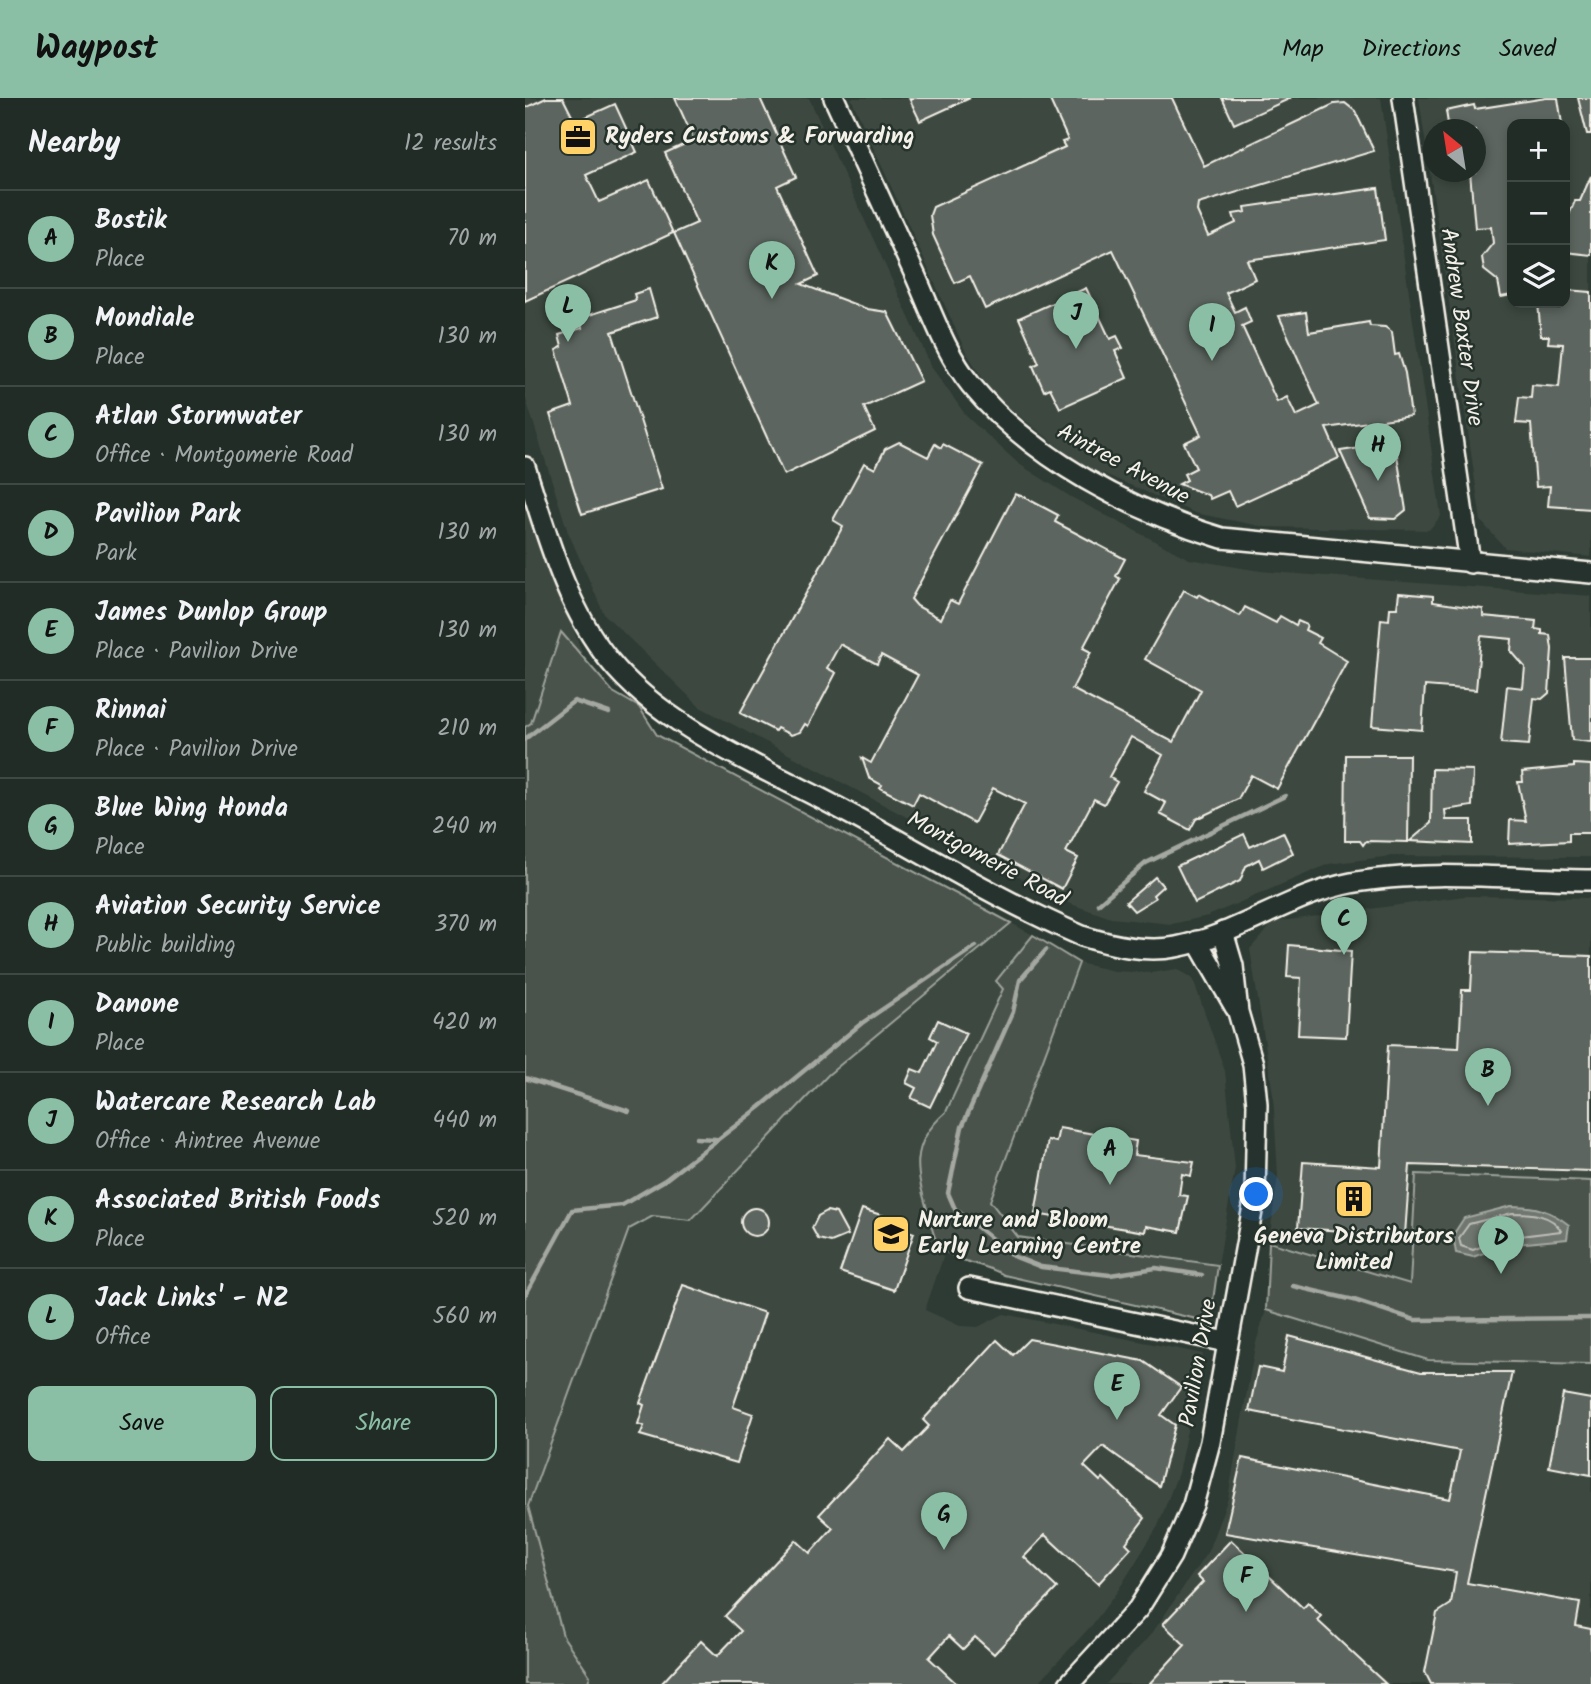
<!DOCTYPE html>
<meta charset="utf-8">
<style>
body{margin:0;font-family:Kalam,sans-serif;background:#2a342f;color:#f1f3f6}
.controls{position:absolute;right:21px;top:21px;display:grid;overflow:hidden;border-radius:14px;box-shadow:0 4px 10px #0003}
.controls button{width:63px;height:63px;display:grid;place-items:center;padding:0;border:0;border-bottom:2px solid #3f4844;background:#222c27;color:#f1f3f6;font:35px sans-serif}
.compass{position:absolute;left:898px;top:21px;width:63px;height:63px;border-radius:50%;background:#222c27;box-shadow:0 4px 10px #0003;rotate:330deg}
.you{position:absolute;left:732px;top:1097px;width:24px;height:24px;margin:-18px;border:5px solid #fff;border-radius:50%;background:#1a73e8;box-shadow:0 0 0 10px #1a73e833}
.badge{display:grid;place-items:center;width:46px;height:46px;border-radius:50%;background:#8abfa5;color:#111;font-size:23px;font-weight:700}
.pin{position:absolute;translate:-50% -58px;filter:drop-shadow(0 2px 4px #0008)}
.pin::after{content:'';position:absolute;top:37px;width:24px;height:21px;background:inherit;clip-path:polygon(0 0,100% 0,50% 100%)}
.list{margin:0;padding:0;list-style:none}
h2{display:flex;justify-content:space-between;align-items:center;height:91px;margin:0;padding:0 28px;font-size:30px}
h2 small{font-size:23px;font-weight:400;color:#a2a7a7}
.list li{display:grid;grid-template-columns:46px 1fr auto;gap:21px;align-items:center;box-sizing:border-box;height:98px;padding:0 28px;border-top:2px solid #3f4844}
.list b{display:block;font-size:26px;white-space:nowrap}
.list p{margin:0;font-size:23px;white-space:nowrap;color:#a2a7a7}
.list em{font-size:23px;font-style:normal;color:#a2a7a7}
.actions{display:flex;gap:14px;padding:21px 28px}
.actions a{flex:1;padding:16px 0;border:2px solid #8abfa5;border-radius:14px;text-align:center;font-size:24px;color:#8abfa5}
.actions .main{background:#8abfa5;color:#111}
.icon{flex:none;width:38px;height:38px;fill:none;stroke:currentColor;stroke-width:2;stroke-linecap:round;stroke-linejoin:round}
.map{position:relative;flex:none;width:1066px;height:1586px;overflow:hidden}
header{display:flex;align-items:center;gap:42px;box-sizing:border-box;height:98px;padding:0 35px;background:#8abfa5;color:#111}
header strong{font-size:33px}
nav{display:flex;gap:38px;margin-inline-start:auto;font-size:24px}
main{display:flex}
aside{flex:1;background:#222c27}
.map>svg:first-child{display:block}
</style>
<header>
<strong>Waypost</strong>
<nav><a>Map</a><a>Directions</a><a>Saved</a></nav>
</header>
<main>
<aside>
<h2>Nearby<small>12 results</small></h2>
<ul class="list">
<li><span class="badge">A</span><div><b>Bostik</b><p>Place</p></div><em>70 m</em></li>
<li><span class="badge">B</span><div><b>Mondiale</b><p>Place</p></div><em>130 m</em></li>
<li><span class="badge">C</span><div><b>Atlan Stormwater</b><p>Office · Montgomerie Road</p></div><em>130 m</em></li>
<li><span class="badge">D</span><div><b>Pavilion Park</b><p>Park</p></div><em>130 m</em></li>
<li><span class="badge">E</span><div><b>James Dunlop Group</b><p>Place · Pavilion Drive</p></div><em>130 m</em></li>
<li><span class="badge">F</span><div><b>Rinnai</b><p>Place · Pavilion Drive</p></div><em>210 m</em></li>
<li><span class="badge">G</span><div><b>Blue Wing Honda</b><p>Place</p></div><em>240 m</em></li>
<li><span class="badge">H</span><div><b>Aviation Security Service</b><p>Public building</p></div><em>370 m</em></li>
<li><span class="badge">I</span><div><b>Danone</b><p>Place</p></div><em>420 m</em></li>
<li><span class="badge">J</span><div><b>Watercare Research Lab</b><p>Office · Aintree Avenue</p></div><em>440 m</em></li>
<li><span class="badge">K</span><div><b>Associated British Foods</b><p>Place</p></div><em>520 m</em></li>
<li><span class="badge">L</span><div><b>Jack Links' - NZ</b><p>Office</p></div><em>560 m</em></li>
</ul>
<div class="actions"><a class="main">Save</a><a>Share</a></div>
</aside>
<div class="map">
<svg width="1066" height="1586" viewBox="0 0 1066 1586">
<rect width="100%" height="100%" fill="#2e3b34"/>
<filter id="ink" filterUnits="userSpaceOnUse"><feTurbulence type="fractalNoise" baseFrequency=".0143" numOctaves="2"/><feDisplacementMap in="SourceGraphic" scale="14" xChannelSelector="R" yChannelSelector="G"/><feConvolveMatrix kernelMatrix="1 2 1 2 8 2 1 2 1" color-interpolation-filters="sRGB"/></filter>
<g filter="url(#ink)">
<g fill="#3c4841" fill-rule="evenodd">
<path d="M0 0H284L407 270 442 319 494 366 546 399 664 461 735 473 1066 498V759L866 758 804 766 683 818 647 826 586 820 543 805 175 609 79 516 43 434 0 298Z"/>
<path d="M326 0H856L916 418 904 432 740 429 670 415 556 366 469 298 441 254Z"/>
<path d="M894 0H1066V459L980 450 956 423ZM987 26H1040V205H987ZM908 32H950V74H908Z"/>
<path d="M0 400 58 558 26 612 0 629Z"/>
<path d="M940 798 1066 800V1083L891 1076 885 1186 744 1144 753 1077 748 996 725 851 749 824Z"/>
<path d="M486 825 508 837 471 883 478 891 394 1083 411 1145 420 1154 400 1212 435 1228 453 1229 479 1216 678 1256 653 1375 633 1428 594 1491 567 1527 512 1586H62L65 1578 38 1538 3 1408 104 1131 128 1118 166 1122 303 977Z"/>
<path d="M554 865 589 873 626 875 652 871 668 881 700 973 710 1070 693 1167 493 1139 465 1103Z"/>
<path d="M741 1212 903 1262 1066 1264V1586H581L628 1534 683 1453 703 1400 730 1248Z"/>
</g>
<g fill="#48524c" stroke="#9ea29a" stroke-width="2">
<path d="M36 534 88 594 114 609 132 637 486 825 303 977 166 1122 128 1118 104 1131 3 1408 38 1538 65 1578 62 1586H0V629L6 625Z"/>
<path d="M508 837 554 865 465 1103 493 1139 693 1167 685 1224 479 1177C461 1166 434 1165 419 1152 409 1144 407 1130 404 1118 391 1074 383 1047 421 1014L478 891 471 883Z"/>
<path d="M891 1076 1066 1083V1266L903 1262 741 1212 744 1144 885 1186Z"/>
</g>
<path fill="#6f7770" stroke="#a4a8a0" stroke-width="2" d="M986 1108C1010 1108 1025 1112 1044 1127L1042 1141 980 1147 948 1159 931 1155 928 1137 939 1120Z"/>
<g fill="none" stroke-linecap="round" stroke-linejoin="round">
<path stroke="#bfc0b8" stroke-width="2" d="M987 1115C1004 1115 1028 1116 1036 1133L978 1140 948 1152 936 1148 934 1140 944 1126Z"/>
<g stroke="#a4a8a0" stroke-width="4.5">
<path d="M0 641 49 603 84 615"/>
<path d="M573 806 621 765 760 698"/>
<path d="M521 852 495 882 488 914 437 1029 423 1095 430 1111 488 1158 516 1169 585 1177 631 1170 677 1177"/>
<path d="M0 980 104 1013"/>
<path d="M171 1040 191 1041"/>
<path d="M768 1188 829 1202 890 1222 1066 1220"/>
<path d="M0 1198 47 1112 97 1107 140 1082 235 1009 337 925 451 848"/>
</g>
</g>
<g fill="#5c655e" stroke="#f4f1e8" stroke-width="2">
<path d="M21 0H38L50 24 90 6 112 54 61 77 74 104 124 82 148 135 0 203V10Z"/>
<path d="M150 0H235L271 79 252 88 293 178 276 186 342 211 362 214 396 283 339 309 350 333 259 377 149 135 172 125 140 55 169 42Z"/>
<path d="M384 0H445L395 23Z"/>
<path d="M524 0H647L679 68 809 6 820 5 830 13 849 53 673 106 672 113 683 138 711 125 708 116 721 114 720 109 853 90 860 142 722 162 730 181 701 195 710 214 720 209 726 224 717 228 752 304 762 299 771 318 794 307 754 218 781 214 784 234 844 224 845 228 860 229 867 234 870 257 874 256 880 275 886 318 801 330 814 360 710 408 703 393 685 401 683 397 654 386 662 382 659 376 671 370 659 345 676 337 588 152 460 211 445 178 430 185 408 137 405 117 408 109 540 49 537 44 543 42Z"/>
<path d="M697 0H766L709 26Z"/>
<path d="M1021 0H1033L1037 26H987V197L976 199 973 183 959 172 957 159 968 145 966 129 950 130 945 74H950V32H924L921 13 949 7 950 11Z"/>
<path d="M1053 0H1066V36H1062Z"/>
<path d="M1066 78V157L1040 154V126L1050 103H1055Z"/>
<path d="M561 190 585 241 592 238 598 250 590 253 602 280 535 310 525 290 519 293 508 268 514 265 494 220Z"/>
<path d="M124 191 132 219 87 234 137 391 57 416 25 316 48 308 31 252 37 249 34 237 57 230 55 220 111 202 109 196Z"/>
<path d="M1040 192 1066 194V411L1023 408 1025 388 1011 389 1006 326 991 325 994 299 1006 300 1007 287 1034 289 1038 246 1023 245 1024 238H1016L1013 205H1040Z"/>
<path d="M374 344 403 359 410 346 416 350 418 346 458 367 386 501 392 508 416 521 425 502 433 506 490 396 499 399 533 417 530 424 600 461 591 478 595 481 558 550 566 554 547 591 648 644 676 592 620 561 659 492 672 499 674 496 715 518 720 509 751 525 755 518 771 527 773 523 782 527 780 532 796 540 793 545 822 563 752 691 726 677 713 701 671 721 665 732 635 716 641 705 619 693 638 657 606 639 584 679 592 684 579 706 569 701 541 754 553 760 537 791 473 757 500 706 468 690 449 725 394 695 388 707 355 690 357 687 344 680 337 660 346 665 393 577 356 557 352 566 315 546 302 570 311 575 283 628 280 626 275 634 266 637 252 630 250 633 215 615 318 428 308 422 339 365 350 371 360 351Z"/>
<path d="M870 345 881 412 870 421 845 420 815 353Z"/>
<path d="M874 495 908 498V504L958 511V518L1011 523 1010 531 1017 532V536L1025 537 1027 551 1024 595 1017 601 1009 600 1004 647 976 645 982 588 998 590 1000 569 986 553 987 541 956 538 951 592 900 588 897 632 847 628 856 521 864 522 865 510H872Z"/>
<path d="M1040 560H1066V644L1047 642Z"/>
<path d="M821 657H884L883 744 841 743 838 747 835 743H820Z"/>
<path d="M1049 666 1066 667V735H1044V743L984 746 985 722 1001 723 993 684H998L997 674 1049 669Z"/>
<path d="M907 671 948 672 947 708 920 712 921 722H947V746L885 743 906 725Z"/>
<path d="M758 734 768 755 738 770 734 761 721 768 715 783 670 805 652 768 719 736 725 749Z"/>
<path d="M630 779 638 788 628 797 630 800 609 813 601 804Z"/>
<path d="M764 847 826 853 821 939 773 937 776 880 762 879Z"/>
<path d="M948 854 1066 858V1073L885 1067 880 1137 773 1130 778 1064 856 1069 863 947 934 950 937 892H946Z"/>
<path d="M413 922 441 935 405 1009 386 1000 391 990 381 985 387 971 397 975 412 943 405 939Z"/>
<path d="M534 1030 611 1043 609 1057 669 1064 666 1078 657 1076 654 1097 663 1098 655 1134 621 1128 620 1134 510 1116 523 1042 531 1044Z"/>
<circle cx="230" cy="1124" r="14"/>
<path d="M337 1111 369 1121 367 1128 389 1135 369 1192 315 1174Z"/>
<path d="M302 1113 311 1115 323 1137 306 1144 293 1141 287 1130 293 1118Z"/>
<path d="M158 1187 240 1215 208 1309 228 1316 212 1365 115 1337 119 1328 113 1326 119 1307 115 1305Z"/>
<path d="M764 1238 896 1274H987L942 1485 1055 1505 1051 1528 1066 1531V1586H906L900 1574 912 1515 926 1506 931 1474 700 1435 717 1360 925 1401 935 1353 724 1313 733 1269 757 1274Z"/>
<path d="M504 1241 618 1263 656 1289 636 1317 650 1327 634 1388 578 1348 559 1368 575 1383 578 1380 620 1420 601 1445 606 1450 573 1486 520 1437 499 1459 532 1490 506 1517 469 1556 450 1539 438 1551 424 1538 404 1560 432 1586H136L176 1543 192 1558 216 1533 200 1518 271 1442 285 1455 308 1430 294 1417 365 1341 379 1354 404 1328 398 1322 472 1242 488 1257Z"/>
<path d="M1038 1296 1066 1301V1377L1024 1369Z"/>
<path d="M706 1442 778 1510 783 1505 796 1518 792 1522 861 1586H624L660 1547 638 1526 678 1484 672 1478Z"/>
</g>
<g fill="none" stroke-linecap="round" stroke-linejoin="round">
<defs>
<g id="minor">
<path d="M309 0C336 60 364 119 391 179 407 215 421 256 446 287 507 361 607 413 697 440L1066 475"/>
<path d="M878 0 945 465"/>
<path d="M0 369C22 436 39 506 84 562 140 632 245 672 323 715 400 756 476 803 557 838 586 847 620 855 651 849 713 837 764 797 826 785 899 771 991 781 1066 782"/>
<path d="M672 843 710 909"/>
<path d="M444 1190 702 1244"/>
<path d="M544 1586 613 1511 646 1458 668 1407 685 1344 730 1097 732 1006 728 966 713 914 708 868 698 834"/>
</g>
</defs>
<use href="#minor" stroke="#f4f1e8" stroke-width="24"/>
<use href="#minor" stroke="#26332d" stroke-width="19"/>
</g>
</g>
<defs>
<symbol id="office-square" viewBox="-11 -11 22 22"><rect x="-9" y="-9" width="18" height="18" rx="4" fill="#ffd166" stroke="#26332d"/><path d="M-6-3h4V-5.5h4V-3h4V5H-6ZM-1-4.5V-3h2v-1.5ZM-6 0V1H6V0Z" fill="#111"/></symbol>
<symbol id="building-square" viewBox="-11 -11 22 22"><rect x="-9" y="-9" width="18" height="18" rx="4" fill="#ffd166" stroke="#26332d"/><path d="M-4-6H4V6H1V3H-1V6H-4ZM-2.5-4.3h1.7v1.8h-1.7ZM.8-4.3h1.7v1.8H.8ZM-2.5-1h1.7V.8h-1.7ZM.8-1h1.7V.8H.8Z" fill="#111"/></symbol>
<symbol id="school-square" viewBox="-11 -11 22 22"><rect x="-9" y="-9" width="18" height="18" rx="4" fill="#ffd166" stroke="#26332d"/><path d="M0-5L7-2L0 1L-7-2ZM-4 1L0 2.5L4 1V4Q0 6-4 4Z" fill="#111"/></symbol>
</defs>
<g fill-rule="evenodd">
<use href="#office-square" x="31" y="17" width="44" height="44"/>
<use href="#building-square" x="807" y="1079" width="44" height="44"/>
<use href="#school-square" x="344" y="1114" width="44" height="44"/>
</g>
<g text-anchor="middle" dominant-baseline="central" stroke-width="5" stroke-linejoin="round" paint-order="stroke">
<g font-size="23" font-weight="bold" fill="#f4f1e8" stroke="#26332d" text-anchor="start">
<text x="80" y="39">Ryders Customs &amp; Forwarding</text>
<text x="393" y="1123">Nurture and Bloom<tspan x="393" dy="26">Early Learning Centre</tspan></text>
<text x="829" y="1139" text-anchor="middle">Geneva Distributors<tspan x="829" dy="26">Limited</tspan></text>
</g>
<g font-size="23" fill="#f4f1e8" stroke="#26332d">
<text transform="translate(936 229) rotate(82)">Andrew Baxter Drive</text>
<text transform="translate(598 367) rotate(28)">Aintree Avenue</text>
<text transform="translate(462 762) rotate(28)">Montgomerie Road</text>
<text transform="translate(674 1265) rotate(-80)">Pavilion Drive</text>
</g>
</g>
</svg>
<div class="controls">
<button>+</button>
<button>−</button>
<button><svg class="icon" aria-label="layers" viewBox="0 0 24 24"><path d="M12 4l9 5-9 5-9-5zM3 14l9 5 9-5"/></svg></button>
</div>
<svg class="compass" viewBox="-18 -18 36 36"><path d="M0-13l5 13h-10z" fill="#e53935"/><path d="M0 13l5-13h-10z" fill="#a2a7a7"/></svg>
<div class="you"></div>
<div class="pin badge" style="left:585px;top:1087px">A</div>
<div class="pin badge" style="left:963px;top:1008px">B</div>
<div class="pin badge" style="left:819px;top:857px">C</div>
<div class="pin badge" style="left:976px;top:1176px">D</div>
<div class="pin badge" style="left:592px;top:1322px">E</div>
<div class="pin badge" style="left:721px;top:1514px">F</div>
<div class="pin badge" style="left:419px;top:1452px">G</div>
<div class="pin badge" style="left:853px;top:383px">H</div>
<div class="pin badge" style="left:687px;top:263px">I</div>
<div class="pin badge" style="left:551px;top:251px">J</div>
<div class="pin badge" style="left:247px;top:201px">K</div>
<div class="pin badge" style="left:43px;top:244px">L</div>
</div>
</main>
